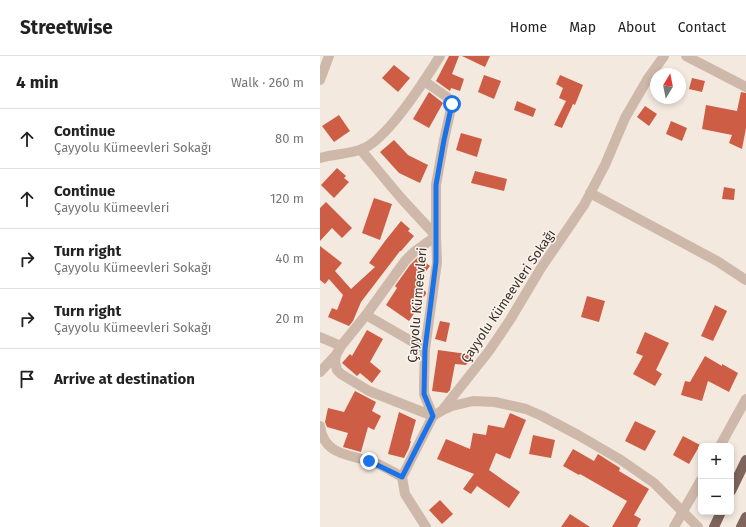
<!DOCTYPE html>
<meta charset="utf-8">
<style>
body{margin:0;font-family:"Fira Sans",sans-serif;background:#f2f2f2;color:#222}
.controls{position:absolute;right:12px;bottom:12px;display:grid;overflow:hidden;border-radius:6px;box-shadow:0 2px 6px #0003}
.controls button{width:36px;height:36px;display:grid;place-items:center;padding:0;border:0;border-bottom:1px solid #e0e0e0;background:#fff;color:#222;font:20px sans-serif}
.compass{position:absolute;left:330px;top:12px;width:36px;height:36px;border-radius:50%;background:#fff;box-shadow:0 2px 6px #0003;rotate:10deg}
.stop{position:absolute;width:12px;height:12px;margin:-9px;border:3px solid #1a73e8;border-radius:50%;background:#fff}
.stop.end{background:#1a73e8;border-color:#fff;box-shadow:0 1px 4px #0008}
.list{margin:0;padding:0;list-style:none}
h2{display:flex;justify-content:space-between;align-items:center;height:52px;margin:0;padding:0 16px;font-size:17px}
h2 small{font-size:13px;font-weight:400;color:#767676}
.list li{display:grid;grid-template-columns:26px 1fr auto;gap:12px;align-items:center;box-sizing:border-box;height:60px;padding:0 16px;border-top:1px solid #e0e0e0}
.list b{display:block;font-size:15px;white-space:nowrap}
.list p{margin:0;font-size:13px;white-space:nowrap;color:#767676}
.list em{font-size:13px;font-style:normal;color:#767676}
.icon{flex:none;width:22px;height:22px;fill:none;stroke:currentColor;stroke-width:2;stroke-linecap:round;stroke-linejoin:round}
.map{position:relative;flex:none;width:426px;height:471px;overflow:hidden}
header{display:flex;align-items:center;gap:24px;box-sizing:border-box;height:56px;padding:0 20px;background:#fff;border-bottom:1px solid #e0e0e0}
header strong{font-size:19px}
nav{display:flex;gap:22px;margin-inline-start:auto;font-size:14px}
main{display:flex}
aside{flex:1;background:#fff}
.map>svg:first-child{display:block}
</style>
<header>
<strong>Streetwise</strong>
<nav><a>Home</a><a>Map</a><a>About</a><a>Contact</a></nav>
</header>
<main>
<aside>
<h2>4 min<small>Walk · 260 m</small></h2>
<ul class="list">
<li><svg class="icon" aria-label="ahead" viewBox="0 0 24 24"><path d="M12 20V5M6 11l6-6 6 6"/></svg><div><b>Continue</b><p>Çayyolu Kümeevleri Sokağı</p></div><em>80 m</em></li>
<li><svg class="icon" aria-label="ahead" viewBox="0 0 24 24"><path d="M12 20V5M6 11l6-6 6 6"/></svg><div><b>Continue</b><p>Çayyolu Kümeevleri</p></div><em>120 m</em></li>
<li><svg class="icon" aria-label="right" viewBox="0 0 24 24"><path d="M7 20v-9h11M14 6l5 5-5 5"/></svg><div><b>Turn right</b><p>Çayyolu Kümeevleri Sokağı</p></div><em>40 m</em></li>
<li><svg class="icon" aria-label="right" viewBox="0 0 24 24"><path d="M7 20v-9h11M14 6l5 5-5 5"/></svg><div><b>Turn right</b><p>Çayyolu Kümeevleri Sokağı</p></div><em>20 m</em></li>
<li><svg class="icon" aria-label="arrive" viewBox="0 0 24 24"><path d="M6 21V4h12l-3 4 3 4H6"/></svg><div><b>Arrive at destination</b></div></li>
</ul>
</aside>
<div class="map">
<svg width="426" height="471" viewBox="0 0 426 471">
<rect width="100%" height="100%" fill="#f4e9df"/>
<g fill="#cd5d45">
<path d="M129 0H139L132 18 144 23 140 35 131 32 130 35 116 25Z"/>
<path d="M142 0H170L165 11Z"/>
<path d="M74 9 90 22 78 36 62 22Z"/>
<path d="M164 19 181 25 174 43 158 36Z"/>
<path d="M240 19 263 29 255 49 253 48 242 72 234 69 246 45 239 42 243 32 236 28Z"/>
<path d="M372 22 385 25 382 36 369 33Z"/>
<path d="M109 36 123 47 109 72 93 63Z"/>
<path d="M421 36 426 37V72L422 93 409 87 412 79 382 73 386 49 417 55Z"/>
<path d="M197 45 216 53 213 61 194 54Z"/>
<path d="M325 50 337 58 329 70 317 61Z"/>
<path d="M19 59 30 75 14 86 2 70Z"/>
<path d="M351 65 367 72 362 85 346 78Z"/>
<path d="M141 77 162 83 157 101 136 94Z"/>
<path d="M74 84 88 99 108 109 100 127 79 117 60 96Z"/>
<path d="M17 112 26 120 24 122 29 126 14 142 1 129Z"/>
<path d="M155 115 187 123 184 135 151 127Z"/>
<path d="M404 131 415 133 414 144 402 143Z"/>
<path d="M54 142 72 148 60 184 42 177Z"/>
<path d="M6 146 32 172 22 182 12 172 0 185V152Z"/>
<path d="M81 165 90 173 88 175 94 180 81 195H80L41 246 33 265 29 270 8 261 12 252 17 254 23 239 9 223 5 228 0 224V190L22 207 15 215 31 233 55 211 49 207 65 185Z"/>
<path d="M98 201 110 210 96 228 106 236V238L98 249 99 250 89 265 66 249 77 232 75 230 90 209Z"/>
<path d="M267 240 285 245 279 266 261 261Z"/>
<path d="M395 249 407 255 393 285 381 280Z"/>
<path d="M120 265 130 267 126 286 115 283Z"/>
<path d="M47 274 63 283 50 306 61 315 52 327 40 317 37 320 22 307 30 298 32 300Z"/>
<path d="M325 276 349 287 336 314 342 318 335 330 313 318 323 300 316 297Z"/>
<path d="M118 294 154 299 146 309 135 308 130 334 127 337 112 335Z"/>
<path d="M385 300 402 310V308L418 317 409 336 388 325 382 345 361 339 365 325 370 326Z"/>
<path d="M35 335 56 346 52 355 61 360 54 374 48 371 41 396 23 391 28 377 7 371 5 366 8 352 24 356Z"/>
<path d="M79 356 96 364 90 385H91L89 392 84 402 68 398Z"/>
<path d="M190 357 206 364 190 403 176 397 169 414 200 436 189 452 157 430 151 438 143 433 154 418 117 403 126 383 150 393 153 377 166 379 168 369 184 372Z"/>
<path d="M315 365 336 375 325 395 305 385Z"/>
<path d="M213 379 235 384 231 402 209 398Z"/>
<path d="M363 380 380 389 369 408 353 399Z"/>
<path d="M253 393 274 405 278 398 300 412 299 415 329 433 314 459 321 463 317 471H292L307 445 260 418 259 419 243 410Z"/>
<path d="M120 444 133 458 122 468 109 454Z"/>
<path d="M250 458 270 471H241Z"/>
</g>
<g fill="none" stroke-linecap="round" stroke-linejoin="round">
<g stroke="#ceb8aa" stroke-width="10">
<path d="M366 0 426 31"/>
<path d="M0 24 9 0"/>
<path d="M104 25 127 41 132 48 124 84 116 129V180L94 196 85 205 46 259 21 290 16 299 15 306 17 314 21 318 49 335 113 360"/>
<path d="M41 94 81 142 116 180 117 206 105 293 104 327V338L113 360"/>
<path d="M0 102C13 98 30 98 42 93 67 84 105 24 120 0"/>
<path d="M270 137 397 205 426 224"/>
<path d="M46 259 105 293"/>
<path d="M0 281 21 290"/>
<path d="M0 316 16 299"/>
<path d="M124 352 169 295 190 264 221 212 264 149 285 109 305 62 327 24 344 0"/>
<path d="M0 370C4 399 27 398 49 405 61 408 71 415 82 421"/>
<path d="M400 390 426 343"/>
<path d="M106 471 85 438 82 421 113 360 123 354 132 350 153 345 175 346 206 353 222 360 258 379 301 404 334 427 378 471"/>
<path d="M354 471 381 424"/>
</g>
<g stroke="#7e645a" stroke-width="10">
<path d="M411 435 426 404"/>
<path d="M394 471 401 456"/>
<path d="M421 471 426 461"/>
</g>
</g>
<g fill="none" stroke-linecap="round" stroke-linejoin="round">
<path stroke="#1a73e8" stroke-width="5" d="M49 405 82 421 113 360 104 338 105 293 116 206V129L124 84 132 48"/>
</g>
<g text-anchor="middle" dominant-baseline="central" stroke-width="3" stroke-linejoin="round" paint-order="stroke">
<g font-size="13" fill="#3b2e2a" stroke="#fbf4ed">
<text transform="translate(188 240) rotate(-56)">Çayyolu Kümeevleri Sokağı</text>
<text transform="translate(97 249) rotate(-85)">Çayyolu Kümeevleri</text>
</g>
</g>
</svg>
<div class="controls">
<button>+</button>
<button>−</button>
</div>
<svg class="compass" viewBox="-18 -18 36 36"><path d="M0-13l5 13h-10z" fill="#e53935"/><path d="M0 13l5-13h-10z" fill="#767676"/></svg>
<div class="stop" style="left:132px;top:48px"></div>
<div class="stop end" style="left:49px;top:405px"></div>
</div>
</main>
